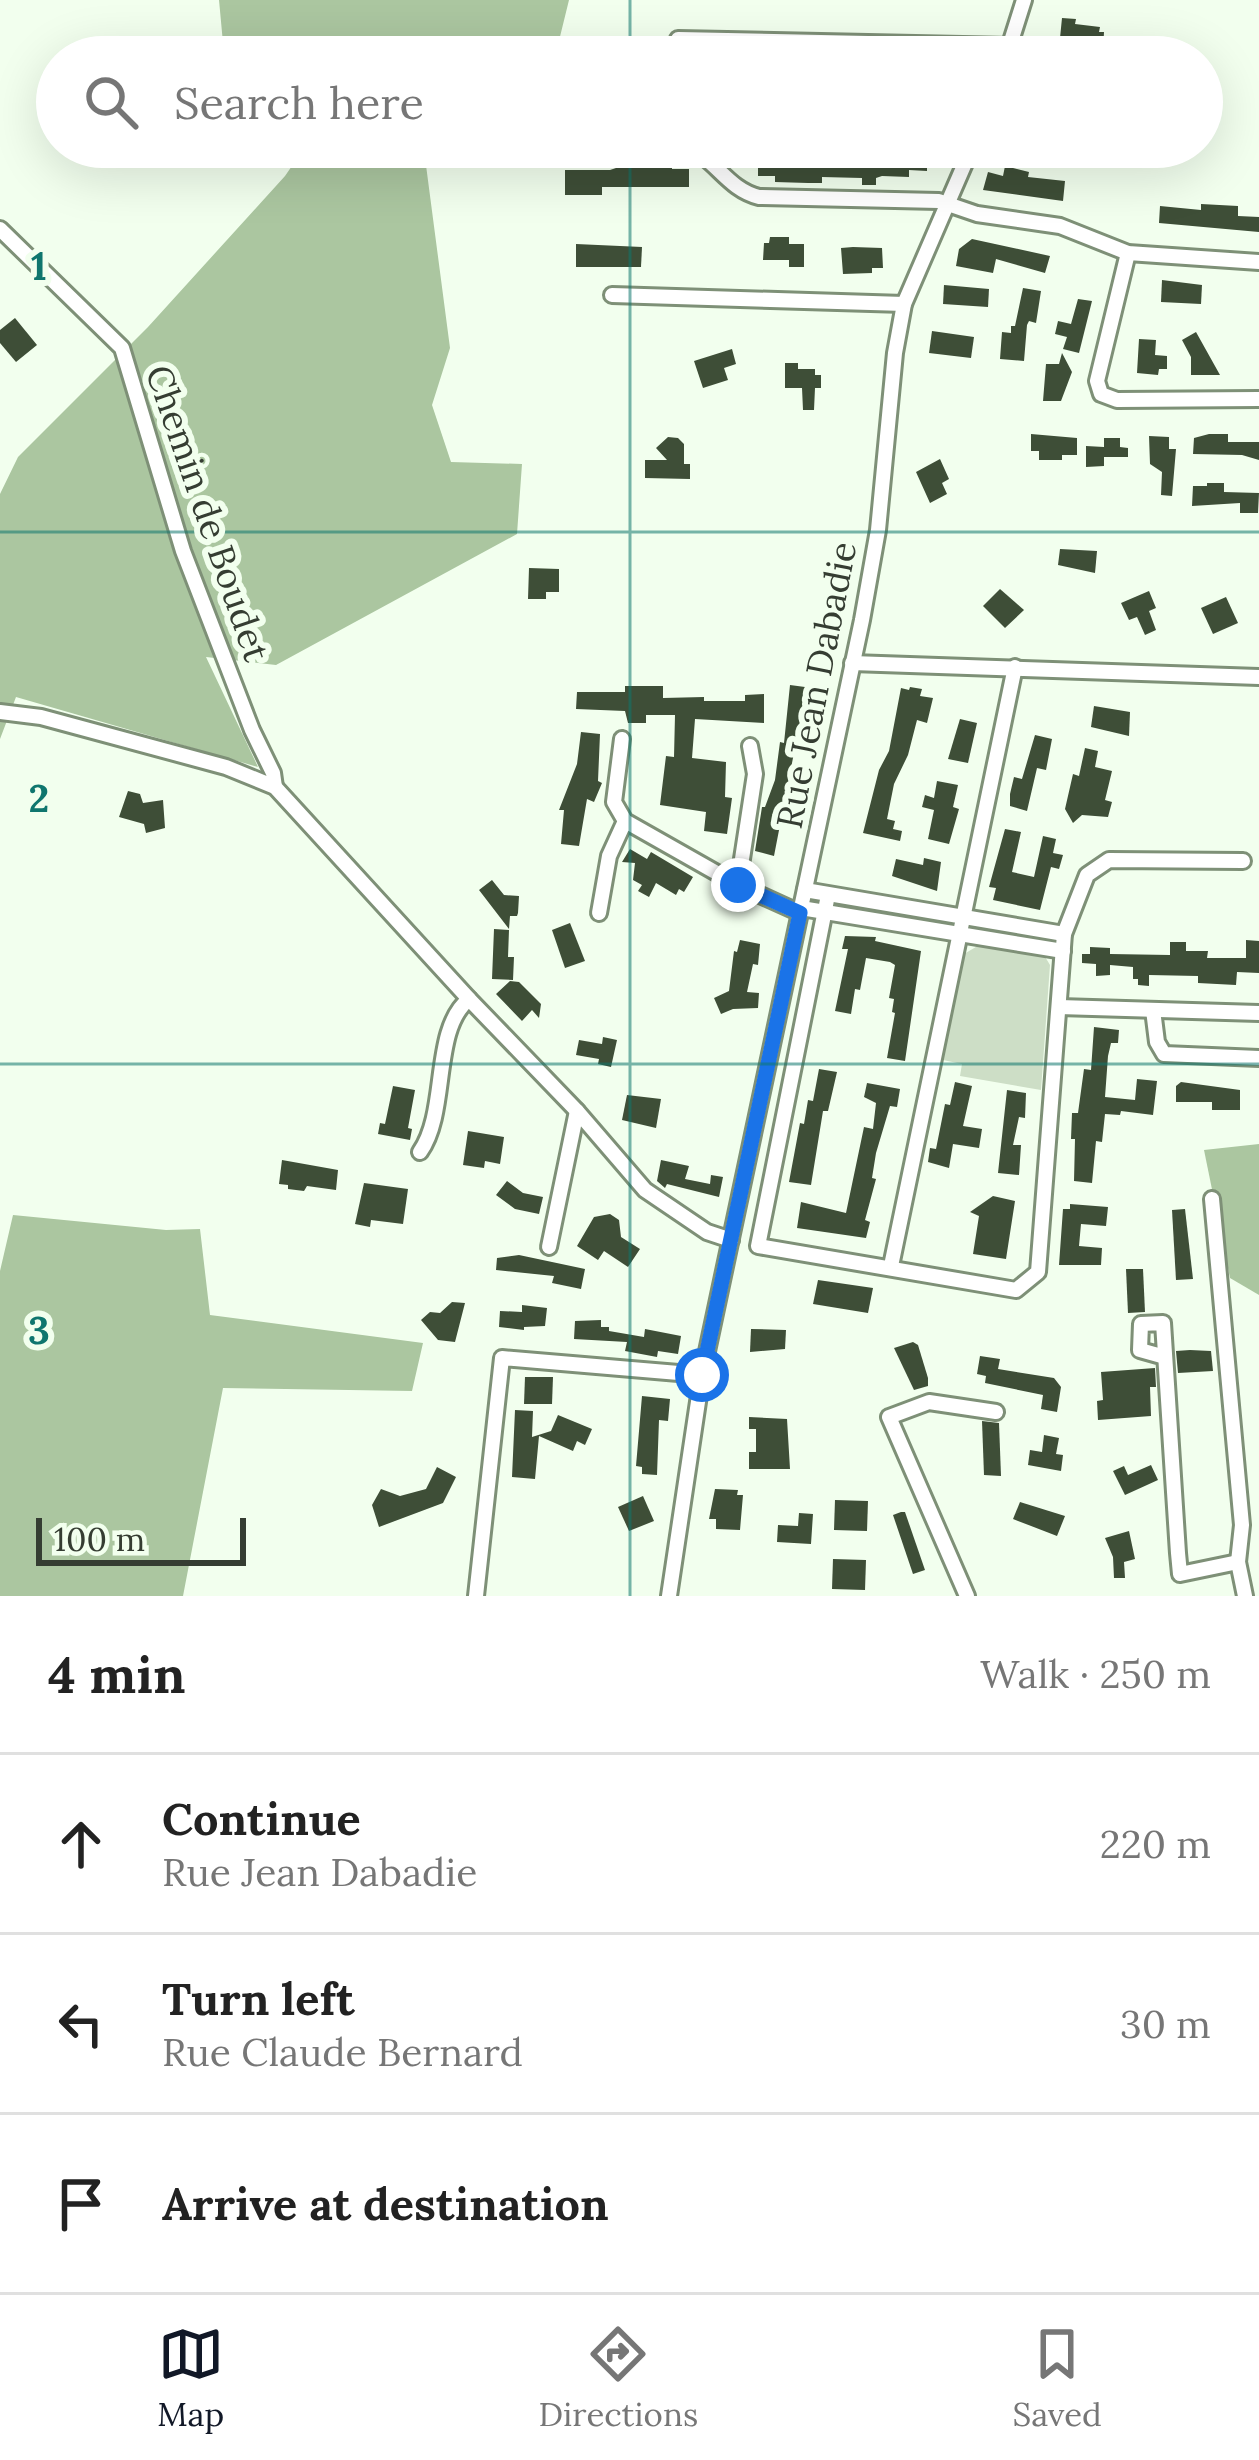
<!DOCTYPE html>
<meta charset="utf-8">
<style>
body{margin:0;font-family:Lora,serif;background:#f2f2f2;color:#222}
.scale{position:absolute;left:36px;bottom:30px;width:210px;box-sizing:border-box;padding-left:12px;border:6px solid #353d32;border-top:0;font-size:33px;line-height:42px;white-space:nowrap;color:#353d32;-webkit-text-stroke:9px #f2ffee;paint-order:stroke}
.stop{position:absolute;width:36px;height:36px;margin:-27px;border:9px solid #1a73e8;border-radius:50%;background:#fff}
.stop.end{background:#1a73e8;border-color:#fff;box-shadow:0 3px 12px #0008}
.list{margin:0;padding:0;list-style:none}
h2{display:flex;justify-content:space-between;align-items:center;height:156px;margin:0;padding:0 48px;font-size:51px}
h2 small{font-size:39px;font-weight:400;color:#767676}
.list li{display:grid;grid-template-columns:78px 1fr auto;gap:36px;align-items:center;box-sizing:border-box;height:180px;padding:0 48px;border-top:3px solid #e0e0e0}
.list b{display:block;font-size:45px;white-space:nowrap}
.list p{margin:0;font-size:39px;white-space:nowrap;color:#767676}
.list em{font-size:39px;font-style:normal;color:#767676}
.icon{flex:none;width:66px;height:66px;fill:none;stroke:currentColor;stroke-width:2;stroke-linecap:round;stroke-linejoin:round}
.map{position:relative;flex:none;width:1259px;height:1596px;overflow:hidden}
.search{position:absolute;background:#fff;box-shadow:0 12px 48px #0002;left:36px;right:36px;top:36px;height:132px;display:flex;align-items:center;gap:30px;box-sizing:border-box;padding:0 42px;border-radius:66px;color:#767676;font-size:45px}
.sheet{height:696px;background:#fff}
nav{display:flex;justify-content:space-around;align-items:center;box-sizing:border-box;height:168px;border-top:3px solid #e0e0e0;background:#fff;font-size:33px;color:#767676}
nav a{display:grid;justify-items:center;gap:6px}
nav .on{color:#111827}
.map>svg:first-child{display:block}
</style>
<div class="map">
<svg width="1259" height="1596" viewBox="0 0 1259 1596">
<rect width="100%" height="100%" fill="#f2ffee"/>
<path fill="#cddec6" d="M981 944 1044 955 1050 965 1041 1090 960 1076 962 1064 943 1060 964 954Z"/>
<g fill="#abc6a0">
<path d="M219 0H569L555 57H344L303 46 223 43Z"/>
<path d="M305 147H462L424 150 450 348 432 405 451 462 522 464 517 534 276 665 206 657 258 767 16 697 0 739V494L18 457 148 327 285 176Z"/>
<path d="M1259 1144V1295L1230 1278 1204 1150Z"/>
<path d="M13 1215 166 1230 200 1229 210 1315 423 1343 412 1391 223 1388 183 1596H0V1271Z"/>
</g>
<g fill="#3e4e37">
<path d="M1062 18 1076 19 1075 24 1100 27 1099 32H1104L1103 52 1082 49 1080 39 1060 38Z"/>
<path d="M168 36H190L191 53 153 57 147 41Z"/>
<path d="M889 151 927 152V171L909 170V177L882 176 876 178V185H862V178L822 177V183H808L775 182V176H758V158L889 159Z"/>
<path d="M616 161 630 162V168H659V162H672V169H689V187H602V195H565V170H610L616 168Z"/>
<path d="M1005 166 1029 172 1028 177 1065 181 1063 201 983 190 988 172 1003 176Z"/>
<path d="M1201 204 1238 206V216L1259 217V232L1159 223 1160 206 1201 210Z"/>
<path d="M770 237H789V244H804V267H789V260H763L764 243H769Z"/>
<path d="M972 239 1050 256 1045 273 996 259 993 273 956 266 959 249Z"/>
<path d="M576 244 642 247 641 267H576Z"/>
<path d="M853 247 882 248 883 268H872V273L843 274 841 248Z"/>
<path d="M1162 280 1202 285 1201 304 1161 302Z"/>
<path d="M944 285 989 289 988 307 943 304Z"/>
<path d="M1023 288 1041 291 1036 323 1029 321 1027 325 1024 361 1000 359 1002 332 1011 333V326H1015Z"/>
<path d="M1078 299 1092 301 1079 353 1063 349 1067 337 1055 334 1058 321 1071 324Z"/>
<path d="M15 318 37 345 16 362 0 343V330Z"/>
<path d="M932 331 974 337 971 358 929 353Z"/>
<path d="M1196 332 1220 375H1191V357L1182 340Z"/>
<path d="M1139 339 1156 340 1155 355 1167 356V369H1159L1158 375 1137 373Z"/>
<path d="M732 349 736 364 724 368 728 380 703 388 694 361Z"/>
<path d="M1062 353 1072 372 1061 401H1043L1046 364H1059Z"/>
<path d="M785 363H798V369H815V375H821V388H815L814 410H803L802 388H785Z"/>
<path d="M1031 434 1077 438V455H1062V460H1039V451H1031Z"/>
<path d="M1209 434H1228V442H1259V460L1242 455 1193 454 1194 438Z"/>
<path d="M1149 436 1169 437V449H1176L1172 496 1161 495 1162 472 1150 464Z"/>
<path d="M668 437 678 438 684 444V464H690V479L645 478V460H667L656 448Z"/>
<path d="M1104 438H1120V447L1128 448V457H1104V466L1086 467V446L1104 447Z"/>
<path d="M940 459 949 479 942 483 947 494 930 503 916 472Z"/>
<path d="M1207 483H1224V492L1259 493 1258 513H1240V503L1192 506 1193 486H1207Z"/>
<path d="M1060 549 1097 551 1095 573 1058 565Z"/>
<path d="M529 568 559 569V592H546V599H528Z"/>
<path d="M1000 589 1024 610 1005 628 983 606Z"/>
<path d="M1149 591 1156 608 1149 611 1156 630 1145 635 1137 617 1129 620 1121 603Z"/>
<path d="M1226 597 1238 623 1213 634 1201 608Z"/>
<path d="M790 685 805 687V696L774 856 755 851 762 807H765L775 780 780 742 784 743Z"/>
<path d="M625 686H663V698L704 697V701H745V695L764 694V723L695 719 692 758 726 762 725 797 732 798 727 834 704 831 706 812 660 805 666 756 674 757 675 715H646V723H628L625 711 576 709 577 692H625Z"/>
<path d="M910 687 922 689 920 696 933 698 927 723 917 720 908 755 894 784 887 819 895 821 893 829 902 831 900 841 863 833 879 770 889 751 901 688 909 690Z"/>
<path d="M1094 706 1130 712 1129 736 1091 727Z"/>
<path d="M960 719 977 723 968 763 948 759Z"/>
<path d="M581 732 600 734 598 781 602 783 594 802 587 799 579 846 561 844 564 810H559L577 764Z"/>
<path d="M1035 735 1052 739 1046 770 1037 768 1027 811 1010 806V794L1014 777 1022 779Z"/>
<path d="M1085 748 1098 751 1095 767 1112 771 1105 800 1112 802 1108 817 1082 815 1073 823 1065 809 1073 774 1079 776Z"/>
<path d="M937 781 958 785 953 807 959 809 949 844 928 839 934 810 922 807 925 795 934 798Z"/>
<path d="M128 791 140 794 143 803 163 800 165 828 146 833 144 824 119 817Z"/>
<path d="M1005 829 1021 832 1012 872 1034 877 1043 836 1056 839 1053 853 1063 855 1059 869 1051 867 1040 910 993 900 996 888 989 887Z"/>
<path d="M630 849 647 859 651 852 693 877 684 892 679 889 676 895 656 883 649 897 638 891 642 885 633 880 635 863 622 862Z"/>
<path d="M924 858 941 862 937 891 892 876 896 859 923 865Z"/>
<path d="M492 880 504 895 519 896 518 913 517 916H510L509 929 479 890Z"/>
<path d="M570 923 585 961 565 968 552 930Z"/>
<path d="M494 929 509 930 508 957H514L513 980 492 979Z"/>
<path d="M845 936 876 937 875 941 921 951 905 1061 887 1058 895 1013 892 1012 894 999 889 998 895 965 890 962 866 958 860 990 855 989 851 1014 835 1011 848 949H842Z"/>
<path d="M740 940 760 944 758 965 753 964 747 992 759 993 758 1008 733 1009 721 1014 714 998 729 991 734 951 737 952Z"/>
<path d="M1246 940 1259 941V973L1237 972 1236 985 1198 983V976L1149 975V986L1138 985V979H1133V967L1110 965V975L1096 976V964L1082 963V954H1090V947L1110 948V954L1170 955V942H1186V951H1208L1207 958H1246Z"/>
<path d="M510 981 519 982 541 1004 539 1018 532 1010 522 1021 496 994Z"/>
<path d="M1094 1027 1119 1030 1118 1043H1111L1108 1056 1105 1097 1135 1100 1137 1079 1157 1081 1153 1115 1121 1111 1120 1115 1105 1114 1102 1142 1096 1141 1092 1183 1074 1181 1075 1139H1071L1072 1113H1078L1084 1069 1091 1070Z"/>
<path d="M603 1037 617 1040 611 1067 598 1064 599 1059 576 1055 579 1040 602 1044Z"/>
<path d="M819 1069 837 1072 828 1111H823L811 1185 789 1182 800 1123 804 1124 808 1100 813 1101Z"/>
<path d="M955 1082 972 1086 963 1126 982 1129 979 1148 953 1144 949 1168 928 1162 930 1148 936 1149 945 1104 950 1105Z"/>
<path d="M1181 1082 1240 1090V1110H1212V1102H1176V1086Z"/>
<path d="M867 1083 900 1089 897 1107 890 1106 876 1153 872 1178 876 1179 865 1220 870 1222 866 1238 797 1228 801 1202 846 1213 864 1127 873 1129 876 1103 864 1097Z"/>
<path d="M393 1086 415 1090 408 1128 412 1129 410 1140 378 1134 380 1123 385 1124Z"/>
<path d="M1007 1090 1026 1093 1025 1118 1019 1117 1013 1145H1021L1019 1175 998 1173Z"/>
<path d="M627 1095 661 1099 656 1128 622 1120Z"/>
<path d="M468 1131 504 1137 500 1164 485 1161 484 1168 463 1165Z"/>
<path d="M282 1160 338 1170 336 1190 307 1186 304 1191 288 1189V1185L279 1184Z"/>
<path d="M661 1160 689 1166 685 1179 710 1184 711 1175 723 1177 719 1197 667 1184 665 1188 657 1181Z"/>
<path d="M507 1181 523 1193 543 1197 539 1214 515 1209 496 1195Z"/>
<path d="M364 1183 408 1189 403 1224 371 1220 370 1227 355 1224Z"/>
<path d="M993 1196 1015 1201 1006 1259 973 1254 979 1216 970 1212Z"/>
<path d="M1070 1204 1108 1207 1106 1226 1081 1224 1079 1246 1102 1248 1101 1265H1059L1063 1209H1070Z"/>
<path d="M1185 1209 1193 1279 1176 1280 1172 1210Z"/>
<path d="M610 1214 619 1220 621 1237 640 1249 628 1267 604 1251 598 1260 577 1246 594 1217Z"/>
<path d="M519 1255 585 1269 581 1289 552 1283 554 1276 496 1270 497 1258Z"/>
<path d="M1126 1269H1143L1145 1312 1128 1313Z"/>
<path d="M818 1280 873 1288 868 1313 813 1304Z"/>
<path d="M452 1302 465 1303 455 1342 438 1340 421 1320 430 1312 440 1313Z"/>
<path d="M522 1305 547 1308 545 1326 524 1327V1330L499 1327 500 1311 522 1312Z"/>
<path d="M601 1320V1327H609V1331L644 1337 645 1329 681 1336 678 1354 658 1351 657 1357 625 1351 627 1342 574 1339 575 1321Z"/>
<path d="M751 1329 786 1330 785 1349 750 1352Z"/>
<path d="M913 1342 918 1345 928 1378V1386L914 1390 894 1348Z"/>
<path d="M1190 1350 1211 1351 1213 1371 1178 1373 1176 1351Z"/>
<path d="M980 1356 1000 1359 998 1369 1054 1378 1061 1387 1057 1412 1041 1409 1043 1395 985 1383 986 1376 977 1374Z"/>
<path d="M1155 1368 1156 1387H1150L1151 1416 1098 1420 1097 1401 1103 1400 1101 1372Z"/>
<path d="M525 1377H553L552 1404H524Z"/>
<path d="M642 1396 670 1399 668 1421 659 1420 657 1475 642 1474V1467L636 1466Z"/>
<path d="M515 1410 533 1411 532 1437 551 1431 558 1415 592 1429 585 1445 577 1441 573 1451 539 1436 535 1479 512 1477Z"/>
<path d="M749 1417 787 1419 790 1469H749V1452H756V1429H749Z"/>
<path d="M982 1421 999 1423 1001 1476 984 1475Z"/>
<path d="M1044 1435 1059 1438 1056 1454 1063 1455 1061 1471 1028 1465 1030 1450 1042 1452Z"/>
<path d="M1151 1465 1158 1480 1125 1495 1113 1471 1124 1466 1128 1475Z"/>
<path d="M437 1467 456 1477 443 1503 379 1527 372 1505 381 1489 400 1496 426 1489Z"/>
<path d="M715 1489 738 1490 737 1495H743L740 1530 716 1529V1519H709Z"/>
<path d="M643 1496 654 1521 629 1531 618 1507Z"/>
<path d="M835 1500 868 1501 867 1531 834 1530Z"/>
<path d="M1020 1502 1065 1516 1057 1536 1013 1519Z"/>
<path d="M901 1512H905L925 1570 913 1574 893 1515Z"/>
<path d="M799 1513 813 1514 811 1544 777 1542 778 1525 798 1526Z"/>
<path d="M1129 1531 1135 1559 1124 1562 1125 1578H1114L1113 1557 1105 1538Z"/>
<path d="M833 1559 866 1560 865 1590 832 1589Z"/>
</g>
<g fill="none" stroke-linecap="round" stroke-linejoin="round">
<defs>
<g id="minor">
<path d="M678 39 1010 46"/>
<path d="M1006 57 1024 0"/>
<path d="M687 147C716 159 727 189 759 197L939 201 977 214 1060 226 1128 253 1259 262"/>
<path d="M0 229 122 348 183 551 252 730 273 773 275 787"/>
<path d="M1128 253 1097 381 1101 394 1117 400 1259 399"/>
<path d="M612 295 904 304"/>
<path d="M852 663 1259 677"/>
<path d="M0 712 41 717 226 767 275 787 469 999 577 1111 645 1190 707 1232 731 1240"/>
<path d="M622 739 614 802 625 821 738 885 800 913"/>
<path d="M738 885 755 774 750 746"/>
<path d="M805 890 1064 934"/>
<path d="M828 895 758 1246 1016 1290 1038 1272 1064 934 1087 875 1109 860 1243 861"/>
<path d="M801 908 1063 951"/>
<path d="M599 913 609 856 625 821"/>
<path d="M1059 1007 1259 1013"/>
<path d="M1153 1010 1157 1042 1164 1054 1259 1058"/>
<path d="M420 1152C449 1111 431 1030 469 999"/>
<path d="M1212 1199 1242 1525 1238 1562 1245 1596"/>
<path d="M549 1247 577 1111"/>
<path d="M891 1266 1015 667"/>
<path d="M1165 1357 1140 1350 1141 1324 1163 1323 1178 1553 1180 1574 1238 1562"/>
<path d="M476 1596 502 1358 702 1375"/>
<path d="M669 1596 702 1375 862 620 878 530 895 353 904 304 972 147"/>
<path d="M967 1596 889 1417 929 1402 996 1412"/>
</g>
</defs>
<use href="#minor" stroke="#7e9077" stroke-width="20"/>
<use href="#minor" stroke="#fff" stroke-width="14"/>
</g>
<g fill="none" stroke-linecap="round" stroke-linejoin="round">
<path stroke="#1a73e8" stroke-width="15" d="M702 1375 800 913 738 885"/>
</g>
<path fill="none" stroke="#0f766e" stroke-width="3" stroke-opacity="0.55" d="M630 0V57M630 147V1596M0 532H1259M0 1064H1259"/>
<g text-anchor="middle" dominant-baseline="central" stroke-width="12" stroke-linejoin="round" paint-order="stroke">
<g font-size="36" fill="#353d32" stroke="#f2ffee">
<text transform="translate(208 513) rotate(71)">Chemin de Boudet</text>
<text transform="translate(816 685) rotate(-79)">Rue Jean Dabadie</text>
</g>
</g>
<g font-size="39" text-anchor="middle" font-weight="bold" fill="#0f766e" stroke="#f2ffee" stroke-width="12" stroke-linejoin="round" paint-order="stroke">
<text x="39" y="280">1</text>
<text x="39" y="812">2</text>
<text x="39" y="1344">3</text>
</g>
</svg>
<div class="scale">100 m</div>
<div class="stop" style="left:702px;top:1375px"></div>
<div class="stop end" style="left:738px;top:885px"></div>
<div class="search"><svg class="icon" aria-label="search" viewBox="0 0 24 24"><circle cx="10" cy="10" r="6"/><path d="M15 15l6 6"/></svg>Search here</div>
</div>
<section class="sheet">
<h2>4 min<small>Walk · 250 m</small></h2>
<ul class="list">
<li><svg class="icon" aria-label="ahead" viewBox="0 0 24 24"><path d="M12 20V5M6 11l6-6 6 6"/></svg><div><b>Continue</b><p>Rue Jean Dabadie</p></div><em>220 m</em></li>
<li><svg class="icon" aria-label="left" viewBox="0 0 24 24"><path d="M17 20v-9H6M10 6l-5 5 5 5"/></svg><div><b>Turn left</b><p>Rue Claude Bernard</p></div><em>30 m</em></li>
<li><svg class="icon" aria-label="arrive" viewBox="0 0 24 24"><path d="M6 21V4h12l-3 4 3 4H6"/></svg><div><b>Arrive at destination</b></div></li>
</ul>
</section>
<nav>
<a class="on"><svg class="icon" aria-label="map" viewBox="0 0 24 24"><path d="M3 6l6-2 6 2 6-2v14l-6 2-6-2-6 2zM9 4v14M15 6v14"/></svg>Map</a>
<a><svg class="icon" aria-label="directions" viewBox="0 0 24 24"><path d="M12 3l9 9-9 9-9-9zM9 14v-3h6M13 9l2 2-2 2"/></svg>Directions</a>
<a><svg class="icon" aria-label="saved" viewBox="0 0 24 24"><path d="M7 4h10v16l-5-4-5 4z"/></svg>Saved</a>
</nav>
